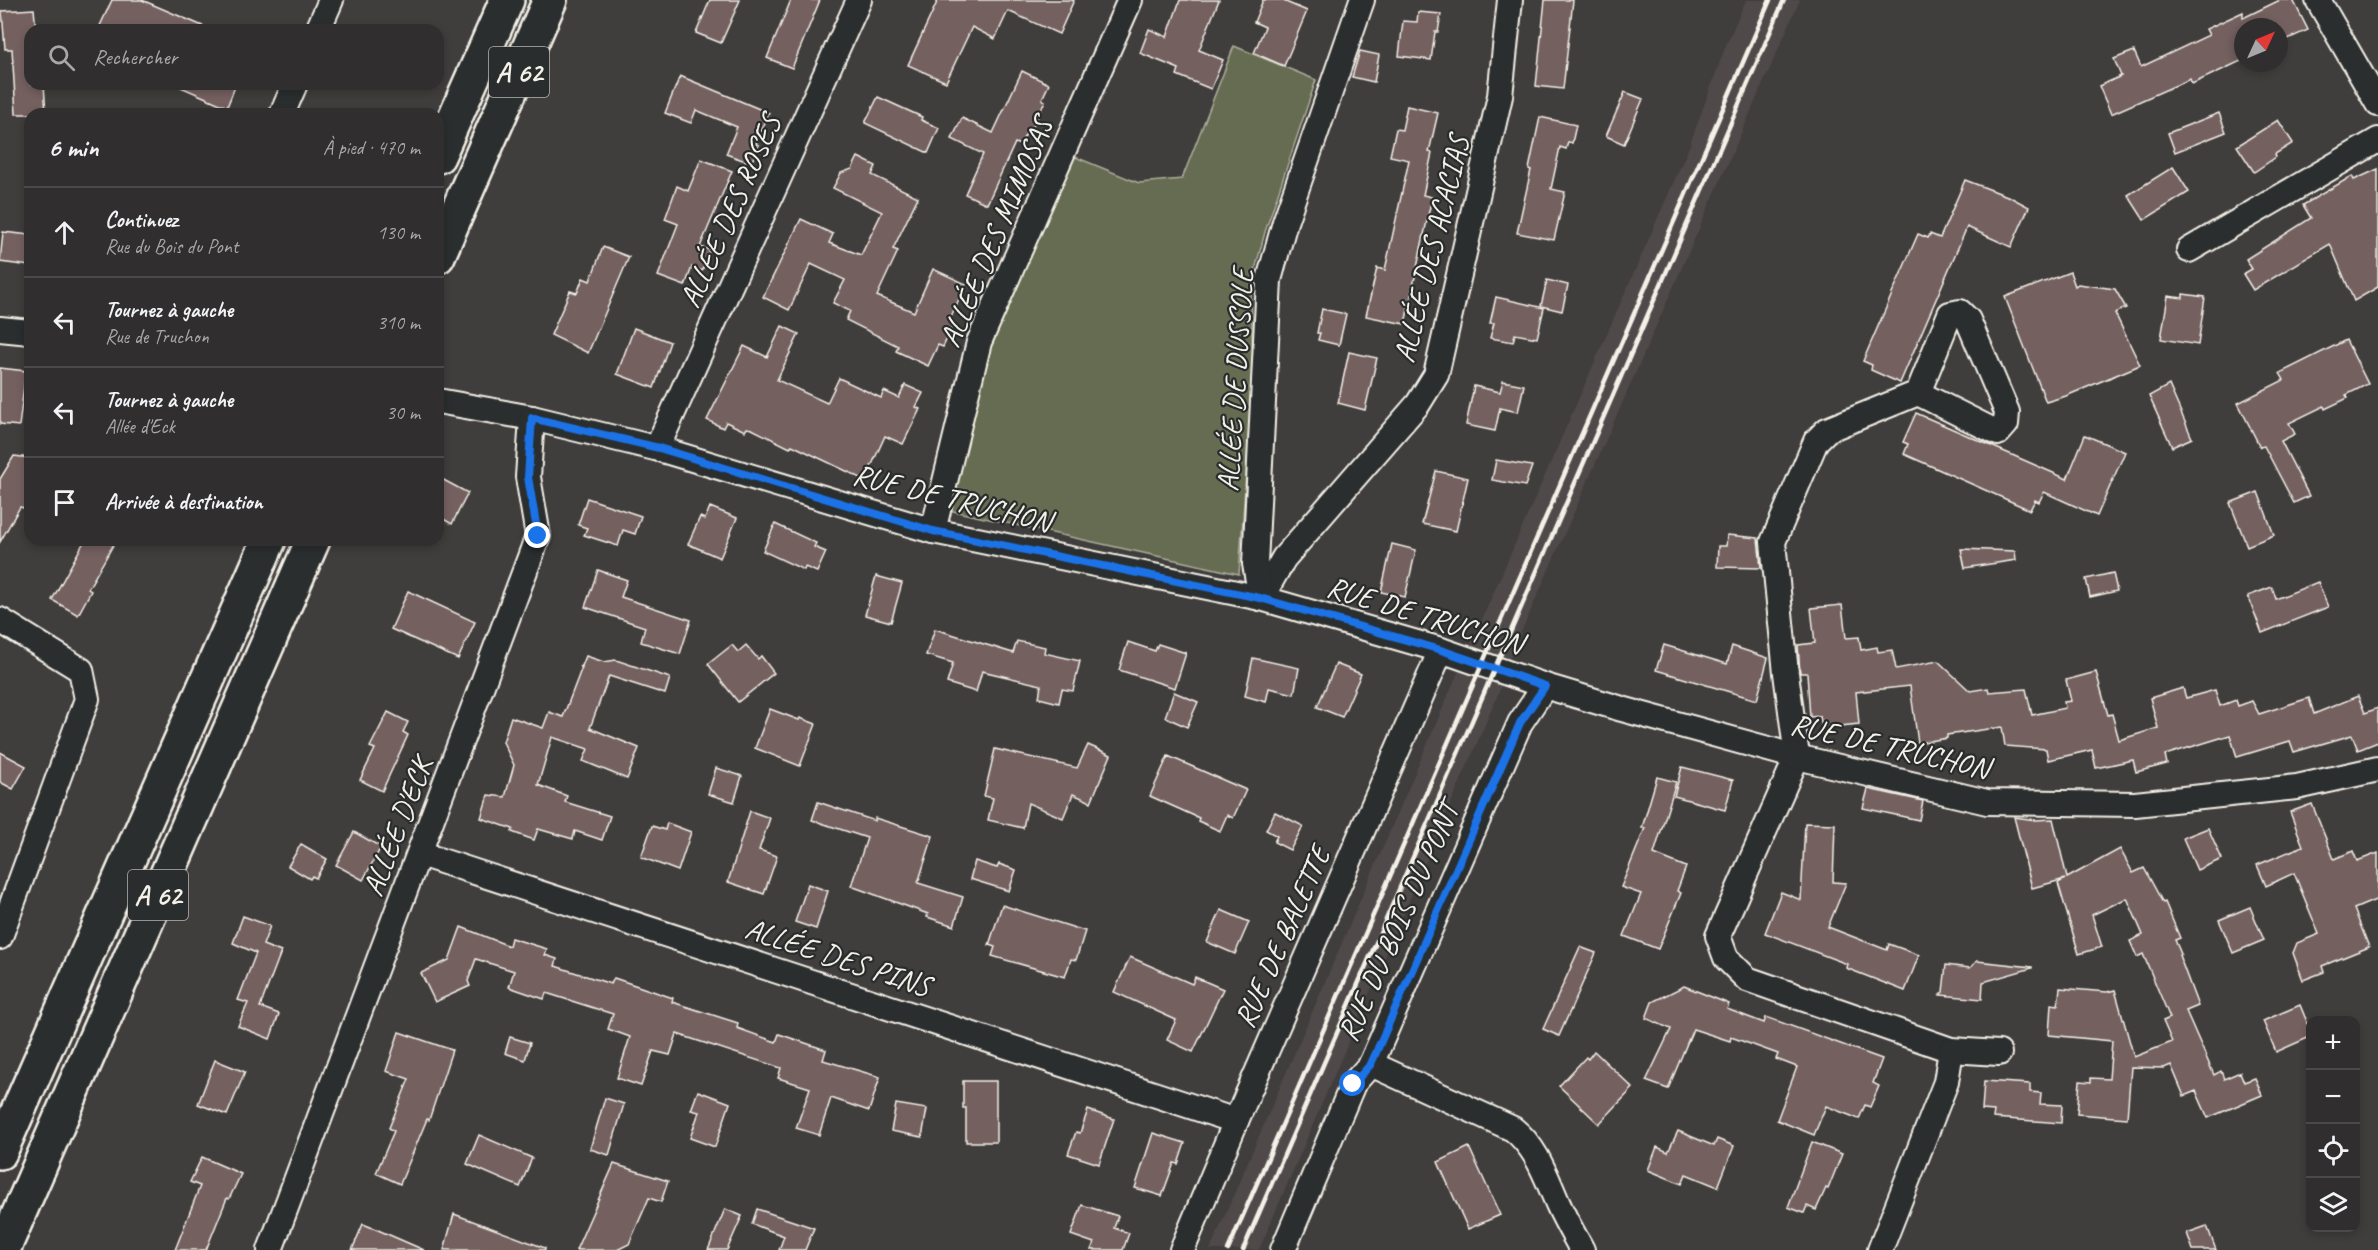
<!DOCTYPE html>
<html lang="fr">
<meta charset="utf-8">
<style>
body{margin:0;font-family:Caveat,sans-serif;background:#383636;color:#f1f3f6}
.controls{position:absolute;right:18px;bottom:18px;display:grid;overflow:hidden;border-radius:12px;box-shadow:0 3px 9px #0003}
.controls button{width:54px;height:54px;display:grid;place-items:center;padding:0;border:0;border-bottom:2px solid #4b4a4a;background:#302e2e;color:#f1f3f6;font:30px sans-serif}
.compass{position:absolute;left:2234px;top:18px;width:54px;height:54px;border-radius:50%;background:#302e2e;box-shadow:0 3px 9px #0003;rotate:46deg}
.stop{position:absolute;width:18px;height:18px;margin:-14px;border:4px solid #1a73e8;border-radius:50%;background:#fff}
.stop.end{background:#1a73e8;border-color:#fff;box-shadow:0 2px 6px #0008}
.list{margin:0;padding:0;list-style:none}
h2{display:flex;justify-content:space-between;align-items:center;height:78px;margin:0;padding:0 24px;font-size:26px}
h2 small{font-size:20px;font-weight:400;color:#a8a8aa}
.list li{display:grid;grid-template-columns:39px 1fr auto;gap:18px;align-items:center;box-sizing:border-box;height:90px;padding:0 24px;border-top:2px solid #4b4a4a}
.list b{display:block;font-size:22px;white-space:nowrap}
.list p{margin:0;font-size:20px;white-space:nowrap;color:#a8a8aa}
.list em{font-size:20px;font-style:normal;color:#a8a8aa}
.icon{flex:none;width:33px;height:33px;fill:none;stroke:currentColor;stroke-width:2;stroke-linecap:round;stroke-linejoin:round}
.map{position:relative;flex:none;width:2378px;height:1250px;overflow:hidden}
.search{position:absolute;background:#302e2e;box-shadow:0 3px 9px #0003;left:24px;top:24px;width:420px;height:66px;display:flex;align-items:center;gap:15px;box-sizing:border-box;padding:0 21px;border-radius:18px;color:#a8a8aa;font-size:22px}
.panel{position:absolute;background:#302e2e;box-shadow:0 3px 9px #0003;left:24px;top:108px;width:420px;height:438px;border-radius:18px}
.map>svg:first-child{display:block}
</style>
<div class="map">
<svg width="2378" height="1250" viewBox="0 0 2378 1250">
<rect width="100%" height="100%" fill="#403d3d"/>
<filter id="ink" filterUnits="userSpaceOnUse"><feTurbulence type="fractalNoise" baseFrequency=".0167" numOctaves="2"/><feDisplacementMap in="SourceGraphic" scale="12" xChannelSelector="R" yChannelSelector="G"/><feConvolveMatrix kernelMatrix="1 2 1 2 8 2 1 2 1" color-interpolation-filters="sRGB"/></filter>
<g filter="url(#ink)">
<g fill="#504848">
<path d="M1746 0H1800L1509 660 1471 644 1688 149 1726 45Z"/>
<path d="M1459 670 1502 685 1259 1250H1210Z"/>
</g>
<path fill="#666c51" stroke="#adae9c" stroke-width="1.5" d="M1234 46 1316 80 1265 232 1251 285 1253 373 1239 574 948 510 987 338 1068 154 1139 183 1182 179Z"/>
<g fill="#746160" stroke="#f4f1e8" stroke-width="1.5">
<path d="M112 0H142L212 30H98Z"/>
<path d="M710 0H740L721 43 696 33Z"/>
<path d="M791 0H820L792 68 767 58Z"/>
<path d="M938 0H1074L1059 34 1008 11 995 39 972 27 946 82 908 65Z"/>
<path d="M1180 0H1219L1199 50 1223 60 1211 89 1177 75 1179 69 1140 53 1149 29 1167 37Z"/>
<path d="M1263 0H1281L1307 11 1284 66 1254 53 1265 27 1254 22Z"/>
<path d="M1545 0H1573L1563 89 1536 86Z"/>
<path d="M2280 0H2293L2308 30 2279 43V27H2243V60L2192 84 2190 79 2111 114 2099 86 2121 76 2114 59 2134 51 2141 67 2209 35 2206 29 2243 12V18Z"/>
<path d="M34 9 36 30H30V84H44L46 114H16L12 49H5L2 11Z"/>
<path d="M1418 12 1441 14 1438 32H1435L1431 60 1399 56 1403 21 1417 22Z"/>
<path d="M1360 51 1379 55 1374 82 1352 77Z"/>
<path d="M1022 71 1049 84 1042 99 1045 101 1031 131 1028 130 1020 145 1015 143 987 204 965 194 983 154 952 139 962 118 993 133Z"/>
<path d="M680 76 769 113 756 144 759 145 751 163 726 154 737 127 696 110 691 123 665 113Z"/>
<path d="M174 84H236L227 107Z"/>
<path d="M1625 92 1643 99 1624 144 1606 136Z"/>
<path d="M878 97 922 117 921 120 939 128 928 153 865 123Z"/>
<path d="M1407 106 1438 113 1429 152 1432 153 1423 195 1432 197 1405 324 1366 316 1377 268 1385 270 1409 160 1390 156 1396 129 1402 130Z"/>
<path d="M2219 113 2226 132 2175 152 2168 133Z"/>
<path d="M1540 117 1576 125 1572 143 1568 142 1566 149 1560 147 1551 189 1565 192 1554 240 1517 233 1531 170 1529 169Z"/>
<path d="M2278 120 2293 143 2275 154 2276 157 2254 172 2237 146Z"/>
<path d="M858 157 876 166 872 175 918 197 893 249 898 251 877 296 914 312 933 269 966 284 949 321 954 323 943 347 938 345 928 366 896 351 898 346 846 320 850 311 833 303 845 280 811 264 789 310 763 297 801 219 833 234 829 243 861 255 882 212 833 188 841 173 852 169Z"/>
<path d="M701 159 732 171 700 247 710 250 702 271 692 267 685 286 658 276 678 224 665 219 677 186 688 191Z"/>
<path d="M2173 167 2189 192 2144 220 2128 195Z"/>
<path d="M2378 169V287L2354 301 2330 244 2253 290 2243 274 2252 269 2246 259 2311 218 2303 205 2352 176 2354 180Z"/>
<path d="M1965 180 2010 197 2029 207 2011 247 1967 227 1900 383 1871 370 1872 365 1863 361 1918 234 1928 238 1930 234 1940 238Z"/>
<path d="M3 232 30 235V266L0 262Z"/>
<path d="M603 247 629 257 588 353 551 335 570 291 577 293 583 278 590 281Z"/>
<path d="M2070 272 2075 286 2078 284 2115 289 2126 308 2115 313 2140 365 2066 396 2046 402 2005 297Z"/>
<path d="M1547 280 1568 285 1562 311 1541 306Z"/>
<path d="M2183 294 2205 297 2198 345 2161 339 2168 296 2183 298Z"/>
<path d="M1496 297 1544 308 1537 338 1515 334 1513 342 1490 338 1494 323H1490Z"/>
<path d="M1322 309 1346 314 1339 345 1318 340 1320 333H1317Z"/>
<path d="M782 326 799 334 777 380 827 403 839 378 881 398 884 391 899 398 905 385 923 393 916 407 920 409 903 444 885 436 865 480 792 445 790 448 752 429 747 428 745 431 726 422 723 428 707 420 744 346 767 357Z"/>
<path d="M634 328 670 342 654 388 617 374Z"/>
<path d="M2346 340 2368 384 2346 395 2348 398 2325 409 2324 406 2289 423 2295 434 2281 441 2309 496 2294 503 2264 446 2260 447 2238 403 2284 380 2280 373Z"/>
<path d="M1349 352 1377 358 1365 410 1338 403Z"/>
<path d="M0 368 26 371 19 426 0 424Z"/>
<path d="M1503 381 1524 385 1518 412 1500 408 1495 431 1466 425 1474 386 1500 392Z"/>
<path d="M2169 385 2192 438 2172 447 2149 396Z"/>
<path d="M1916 413 2067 479 2085 435 2125 452 2097 516 2044 492 2039 502 2035 500 2030 510 1904 454 1908 444 1903 442Z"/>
<path d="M14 456 30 458V510L20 507 0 542V479Z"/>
<path d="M1496 460 1532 466 1525 486 1492 480Z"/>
<path d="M1436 471 1468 478 1456 531 1422 524Z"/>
<path d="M438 477 468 493 452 524 438 516Z"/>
<path d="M2258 492 2274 535 2247 546 2230 503Z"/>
<path d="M587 498 641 516 635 534 623 530 618 546 584 535 587 528 578 525Z"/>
<path d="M710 507 737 518 720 558 688 544 700 517 705 519Z"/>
<path d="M775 524 816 543 814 547 826 552 817 572 805 567 804 570 763 551Z"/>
<path d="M1727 535 1758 538 1761 568 1717 567 1718 546H1726Z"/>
<path d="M85 540H116L88 589 91 591 78 615 52 600Z"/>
<path d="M1392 544 1416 550 1405 597 1381 592Z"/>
<path d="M1961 549 2015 551 2016 560 1965 568Z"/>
<path d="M598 570 627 580 621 597 691 620 680 654 641 642 645 627 585 607Z"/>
<path d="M2113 573 2117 591 2090 597 2086 579Z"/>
<path d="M876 576 902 583 891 622 865 615Z"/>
<path d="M2318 582 2328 607 2262 633 2248 596 2272 587 2276 599Z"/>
<path d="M408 591 475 622 458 659 391 629Z"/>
<path d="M1842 605 1846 638 1859 637 1861 650 1877 647 1878 652 1892 650 1896 669 1938 661 1970 691 1988 688 1989 692 2026 689 2032 715 2065 708 2064 702 2071 701 2066 680 2096 672 2108 715 2112 714 2119 740 2158 728 2150 698 2183 688 2186 698 2215 690 2220 706 2236 700 2238 706 2252 701 2259 714 2309 698 2314 714 2358 696 2365 713 2378 708V742L2358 750 2352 735 2294 752 2290 741 2237 757 2230 735 2165 755 2167 764 2136 772 2133 760 2096 768 2092 750 2048 760 2046 749 2005 746 2002 727 1947 735V738L1918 743 1910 686 1856 692 1859 724 1822 728 1820 716 1810 717 1807 673H1800L1798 645 1815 643 1811 608Z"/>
<path d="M935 629 1013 653 1017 641 1045 647 1044 653 1080 661 1073 691 1062 689 1059 703 1039 698 1041 685 982 671 976 692 947 683 953 663 926 655Z"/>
<path d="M1128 642 1155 651 1158 644 1186 653 1175 688 1119 670Z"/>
<path d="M732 645 738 652 746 645 758 659 761 656 774 673 738 702 708 664Z"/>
<path d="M1664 645 1727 664 1732 646 1768 658 1757 700 1656 670Z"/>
<path d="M586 656 604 662 616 660 670 678 665 694 609 676 590 728 639 748 627 779 583 761 588 749 552 737 538 785 567 796 565 802 610 816 602 840 575 831 573 839 538 829 534 840 512 832 513 829 481 818 488 795 505 797 514 765 503 742 511 717 543 728 549 712 563 717 582 667H580L582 666Z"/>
<path d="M1253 658 1299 668 1294 694 1269 688 1266 702 1245 696Z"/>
<path d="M1336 664 1361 674 1342 717 1317 707Z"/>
<path d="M1174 692 1198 702 1187 727 1165 717Z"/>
<path d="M770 709 799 720 800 718 816 724 800 766 755 748Z"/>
<path d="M388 712 408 722 403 732 408 735 382 791 360 780 375 749 370 747Z"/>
<path d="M1088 745 1111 755 1091 802 1073 794 1063 818 1028 803 1023 828 988 820 993 798 984 796 995 749 1077 768Z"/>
<path d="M0 752 26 766 13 789 0 782Z"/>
<path d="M1168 756 1246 790 1233 818 1227 815 1220 831 1198 821 1199 818 1150 796Z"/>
<path d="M1682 767 1733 780 1725 810 1674 796Z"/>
<path d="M716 768 742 776 734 802 708 794Z"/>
<path d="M1657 777 1676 782 1654 854 1686 867 1677 891 1681 893 1658 949 1624 936 1641 894 1621 887 1645 828H1642Z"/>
<path d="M1868 789 1923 801 1919 820 1863 808Z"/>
<path d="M818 802 875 821V818L933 836 918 883 963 897 954 926 927 917 928 914 851 886 867 838 812 820Z"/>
<path d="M2312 804 2334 859 2353 851 2357 861 2378 853V899L2354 909 2369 947 2322 966 2324 972 2303 980 2293 953 2297 943 2319 934 2294 873 2266 886 2257 865 2303 846 2290 812Z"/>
<path d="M750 811 770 818 759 850 777 856 764 894 728 882Z"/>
<path d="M1275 812 1303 826 1290 850 1274 842 1277 836 1266 830Z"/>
<path d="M2014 817 2036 820 2053 819 2067 878 2120 849 2133 873 2144 868 2163 903 2165 902 2180 938 2175 940 2181 954 2179 955 2198 1006 2186 1011 2214 1075 2221 1071 2224 1079 2240 1072 2244 1082 2255 1078 2262 1095 2208 1118 2196 1091 2184 1096 2171 1065 2164 1068 2131 1067 2127 1118 2077 1114 2080 1081 2091 1082V1078L2109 1079 2112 1041 2049 1035 2051 1004 2058 1005 2060 988 2107 992 2115 990 2134 1057 2172 1042 2163 1021 2170 1018 2143 954 2137 957 2130 941 2143 935 2127 898 2092 915 2102 947 2079 954 2058 883 2065 879 2032 888Z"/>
<path d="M667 823 691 832 678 871 641 857 652 826 665 830Z"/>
<path d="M1805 823 1835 824 1833 882 1846 883 1828 927 1887 950 1889 944 1919 955 1905 991 1846 968 1847 964 1765 933 1781 892 1801 900Z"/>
<path d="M2208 828 2222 859 2197 870 2183 838Z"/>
<path d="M354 832 381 847 363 880 336 865Z"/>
<path d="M301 844 327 859 316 878 312 876 310 879 288 866Z"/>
<path d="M975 861 997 868 999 864 1016 870 1009 891 970 879Z"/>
<path d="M808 884 828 891 816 929 795 922Z"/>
<path d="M1002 905 1085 931 1076 960 1071 959 1065 977 992 956 995 947 989 945Z"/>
<path d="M2250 907 2264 940 2233 953 2219 920Z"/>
<path d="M1221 910 1249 922 1235 954 1207 942Z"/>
<path d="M243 916 270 926 263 945 281 952 260 1007 279 1014 270 1039 238 1026 248 1003 238 1000 256 953 233 943Z"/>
<path d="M461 927 509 946 511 938 547 949 545 955 557 959 555 966 611 984 614 978 673 998 672 1002 738 1023 737 1028 776 1042 779 1034 826 1050 823 1060 880 1077 869 1111 831 1098 819 1135 796 1128 810 1088 778 1078 781 1068 677 1034 670 1055 653 1051 641 1086 617 1078 630 1037 608 1029 613 1014 546 993 544 999 509 987 514 971 476 959 468 981 470 986 435 1002 421 973 449 960Z"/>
<path d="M1580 947 1596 953 1559 1036 1543 1029Z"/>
<path d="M1130 957 1192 984 1195 977 1223 989 1193 1052 1167 1040 1176 1020 1114 992Z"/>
<path d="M1977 961 2032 967V968L1983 982 1982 999 1940 995 1943 992 1946 965 1970 968Z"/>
<path d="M1684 986 1729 1004 1727 1009 1764 1023 1766 1017 1882 1059 1873 1083 1879 1086 1870 1107 1865 1105 1859 1119 1826 1106 1814 1135 1777 1120 1797 1067 1776 1059 1778 1054 1731 1037 1730 1041 1693 1029 1668 1089 1646 1081 1671 1029 1646 1018 1652 1002Z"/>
<path d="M2300 1005 2310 1029V1037L2276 1052 2263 1021Z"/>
<path d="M399 1032 452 1050 429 1120 427 1119 400 1184 376 1173 394 1131 389 1128 409 1079 386 1071Z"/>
<path d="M510 1037 530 1043 525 1060 505 1053Z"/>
<path d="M1594 1051 1633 1088 1599 1124 1559 1086 1586 1057 1588 1059Z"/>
<path d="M215 1060 245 1072 227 1115 198 1104Z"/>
<path d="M963 1081H996V1142H966V1108H963Z"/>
<path d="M1984 1081 2030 1084V1092L2041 1093 2040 1104 2062 1105 2061 1123 1993 1118 1994 1111 1982 1110Z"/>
<path d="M698 1091 730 1103 715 1147 690 1138 699 1112 691 1110Z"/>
<path d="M605 1098 624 1104 609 1155 590 1149Z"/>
<path d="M896 1104 927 1109 922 1137 891 1131Z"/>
<path d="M1088 1110 1114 1119 1099 1164 1068 1154 1076 1132 1080 1133Z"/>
<path d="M1678 1131 1714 1146 1717 1139 1734 1146 1718 1187 1686 1174 1682 1184 1648 1170 1657 1147 1668 1152Z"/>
<path d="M1153 1133 1185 1143 1178 1164 1174 1163 1162 1196 1135 1188Z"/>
<path d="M479 1135 532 1158 520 1187 467 1164Z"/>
<path d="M1812 1142 1842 1154 1828 1189 1826 1188 1816 1210 1807 1206 1804 1213 1788 1207Z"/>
<path d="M1469 1147 1500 1215 1468 1229 1438 1162Z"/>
<path d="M202 1157 241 1174 229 1199 227 1198 206 1250H175L200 1186 190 1182Z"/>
<path d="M614 1164 668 1181 661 1202 649 1198 629 1244 617 1250H576Z"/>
<path d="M1082 1205 1118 1216 1114 1228 1129 1233 1123 1250H1091L1094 1243 1071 1235Z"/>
<path d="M725 1209 742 1216 727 1250H708Z"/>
<path d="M757 1209 814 1228 805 1250H779L784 1236 752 1224Z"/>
<path d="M454 1214 545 1248V1250H444Z"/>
<path d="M363 1224 378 1230 424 1250H352Z"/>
<path d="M2207 1226 2216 1250H2193L2187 1233Z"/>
</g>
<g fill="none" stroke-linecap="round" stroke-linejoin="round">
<defs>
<g id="minor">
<path d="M2318 0 2378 104"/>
<path d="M318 30 331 0"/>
<path d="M282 114 295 84"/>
<path d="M2189 250 2378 140"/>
<path d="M0 329 30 332"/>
<path d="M1918 393 1950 314 1960 312 1968 320 2007 412 2006 424 1998 433 1918 393 1827 430 1816 441 1773 542 1786 673 1797 757 1718 936 1726 958 1747 979 1951 1050 1999 1053"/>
<path d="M438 401 532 418 659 449 933 531 1261 598 1441 650 1545 686 1622 709 1797 757 1987 802 2135 804 2297 787 2378 769"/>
<path d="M659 449 662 437 859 0"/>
<path d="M933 531 979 342 1130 0"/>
<path d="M1261 598 1284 558 1418 404 1436 375 1500 96 1510 0"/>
<path d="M1261 598 1255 564 1269 280 1285 222 1362 0"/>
<path d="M0 620 81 670 87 699 0 937"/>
<path d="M420 854 1236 1121"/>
<path d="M1371 1064 1513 1129C1537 1148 1546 1177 1558 1204 1565 1220 1574 1235 1582 1250"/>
<path d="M270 1250 538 536 528 477 532 418"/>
<path d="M1182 1250 1236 1121 1441 650"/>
<path d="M1283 1250 1353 1084 1371 1064 1520 723 1545 686"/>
<path d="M1880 1250 1946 1082 1951 1050"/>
</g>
<g id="highway">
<path d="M438 156 507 0"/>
<path d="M438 256 550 0"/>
<path d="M0 1152 269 540"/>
<path d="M3 1250 313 540"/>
</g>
</defs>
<use href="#minor" stroke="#f4f1e8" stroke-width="28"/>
<use href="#highway" stroke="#f4f1e8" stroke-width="38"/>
<use href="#minor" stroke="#2a2d2e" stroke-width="24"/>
<use href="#highway" stroke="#2a2d2e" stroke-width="33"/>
<g stroke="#f4f1e8" stroke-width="4.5">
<path d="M1228 1250 1770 0"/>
<path d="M1243 1250 1784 0"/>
</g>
</g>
</g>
<g fill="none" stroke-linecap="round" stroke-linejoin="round" filter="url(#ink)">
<path stroke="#1a73e8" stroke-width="8" d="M538 536 528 477 532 418 659 448 933 531 1260 598 1441 650 1545 686 1520 723 1371 1064 1353 1084"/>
</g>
<g text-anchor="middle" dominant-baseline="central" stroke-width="4.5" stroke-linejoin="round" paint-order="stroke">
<g fill="#2a2d2e" stroke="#b7b6b0" stroke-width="1.5">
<rect x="489" y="47" width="60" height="50" rx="4.5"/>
<rect x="128" y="870" width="60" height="50" rx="4.5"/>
</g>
<g font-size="28" font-weight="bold" fill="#f4f1e8">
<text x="519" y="72">A 62</text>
<text x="158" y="895">A 62</text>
</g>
<g font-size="30" fill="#f4f1e8" stroke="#2a2d2e">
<text transform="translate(730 211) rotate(-66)">ALLÉE DES ROSES</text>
<text transform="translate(996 232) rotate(-67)">ALLÉE DES MIMOSAS</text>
<text transform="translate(1431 249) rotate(-76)">ALLÉE DES ACACIAS</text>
<text transform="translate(1235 380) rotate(-86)">ALLÉE DE DUSSOLE</text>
<text transform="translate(952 498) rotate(14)">RUE DE TRUCHON</text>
<text transform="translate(1425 615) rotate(17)">RUE DE TRUCHON</text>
<text transform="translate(1890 746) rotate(13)">RUE DE TRUCHON</text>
<text transform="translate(397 827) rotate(-69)">ALLÉE D'ECK</text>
<text transform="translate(1398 922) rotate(-66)">RUE DU BOIS DU PONT</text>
<text transform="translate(1282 937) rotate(-66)">RUE DE BALETTE</text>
<text transform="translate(838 957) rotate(18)">ALLÉE DES PINS</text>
</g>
</g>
</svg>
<div class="controls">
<button>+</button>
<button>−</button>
<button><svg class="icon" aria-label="locate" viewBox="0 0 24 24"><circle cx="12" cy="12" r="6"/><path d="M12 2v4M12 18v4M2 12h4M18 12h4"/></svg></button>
<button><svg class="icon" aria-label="layers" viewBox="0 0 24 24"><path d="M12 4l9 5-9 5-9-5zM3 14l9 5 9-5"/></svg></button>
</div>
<svg class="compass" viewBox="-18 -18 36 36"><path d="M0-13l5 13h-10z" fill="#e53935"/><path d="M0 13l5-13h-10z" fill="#a8a8aa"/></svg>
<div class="stop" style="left:1353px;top:1084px"></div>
<div class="stop end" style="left:538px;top:536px"></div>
<div class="search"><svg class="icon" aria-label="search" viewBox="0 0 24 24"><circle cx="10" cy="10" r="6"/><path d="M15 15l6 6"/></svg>Rechercher</div>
<section class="panel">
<h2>6 min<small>À pied · 470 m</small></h2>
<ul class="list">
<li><svg class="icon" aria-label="ahead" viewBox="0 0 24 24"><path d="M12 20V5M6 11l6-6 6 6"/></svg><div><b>Continuez</b><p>Rue du Bois du Pont</p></div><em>130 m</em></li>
<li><svg class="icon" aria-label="left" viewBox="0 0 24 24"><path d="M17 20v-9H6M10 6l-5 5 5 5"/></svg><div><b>Tournez à gauche</b><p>Rue de Truchon</p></div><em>310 m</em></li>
<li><svg class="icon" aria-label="left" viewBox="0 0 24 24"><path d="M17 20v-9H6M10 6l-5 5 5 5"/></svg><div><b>Tournez à gauche</b><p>Allée d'Eck</p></div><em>30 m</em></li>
<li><svg class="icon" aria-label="arrive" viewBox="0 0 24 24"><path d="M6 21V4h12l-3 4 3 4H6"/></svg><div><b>Arrivée à destination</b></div></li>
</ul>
</section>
</div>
